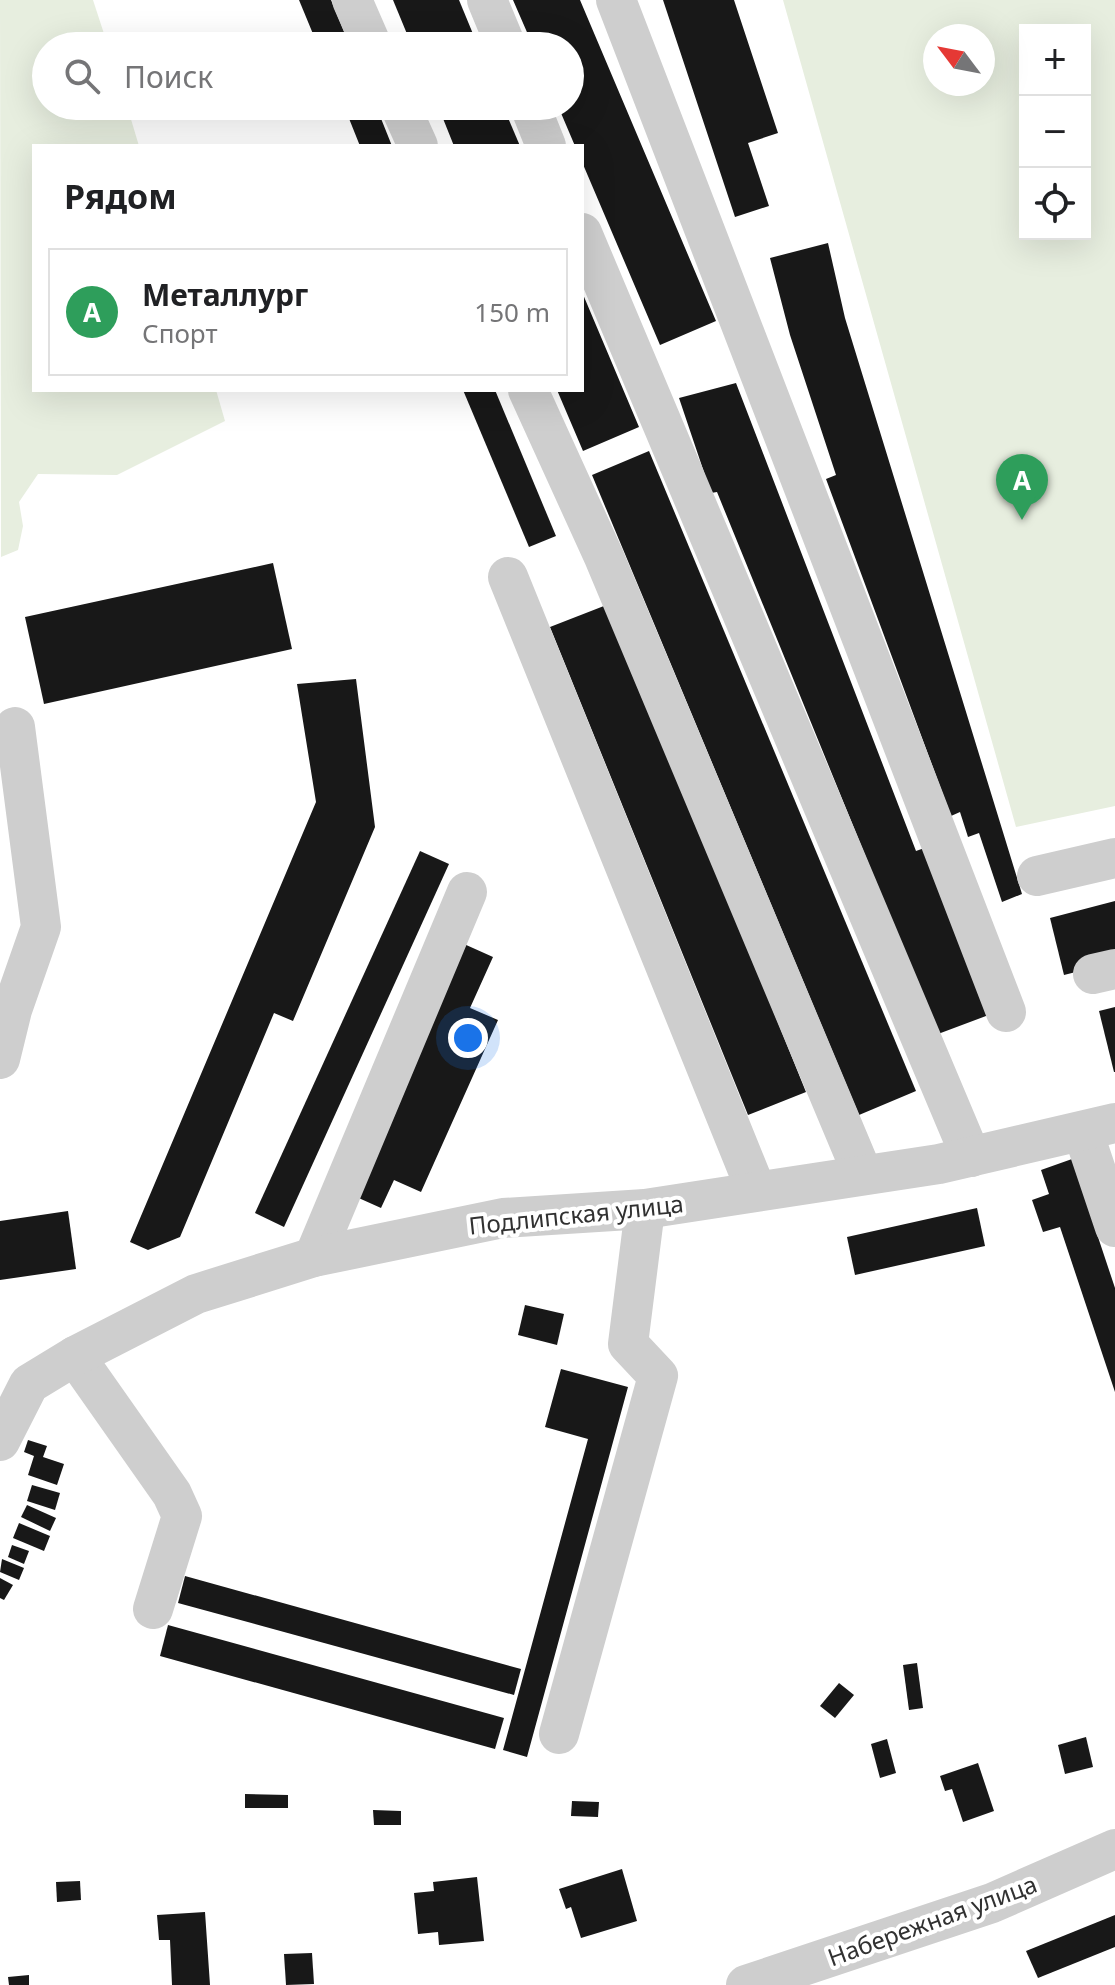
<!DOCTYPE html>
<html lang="ru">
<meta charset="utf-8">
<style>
body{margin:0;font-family:"Noto Sans",sans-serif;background:#f2f2f2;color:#202124}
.controls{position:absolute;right:24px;top:24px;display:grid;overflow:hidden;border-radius:0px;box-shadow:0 8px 32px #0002}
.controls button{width:72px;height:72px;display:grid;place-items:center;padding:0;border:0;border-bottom:2px solid #e0e0e0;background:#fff;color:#202124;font:40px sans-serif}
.compass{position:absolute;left:923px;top:24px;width:72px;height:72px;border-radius:50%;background:#fff;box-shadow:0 8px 32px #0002;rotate:302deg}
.you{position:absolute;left:468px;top:1038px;width:28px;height:28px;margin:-20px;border:6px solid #fff;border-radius:50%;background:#1a73e8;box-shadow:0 0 0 12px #1a73e833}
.badge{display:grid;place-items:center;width:52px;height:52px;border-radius:50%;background:#e93240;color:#fff;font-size:26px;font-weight:700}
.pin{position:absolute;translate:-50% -66px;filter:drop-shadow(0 2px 4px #0008)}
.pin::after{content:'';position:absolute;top:42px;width:28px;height:24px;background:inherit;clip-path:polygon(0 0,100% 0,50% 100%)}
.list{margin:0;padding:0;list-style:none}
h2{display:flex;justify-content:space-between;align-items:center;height:104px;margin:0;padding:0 32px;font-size:34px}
h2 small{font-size:26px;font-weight:400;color:#757577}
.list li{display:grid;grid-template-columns:52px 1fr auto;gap:24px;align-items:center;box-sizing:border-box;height:128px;margin:0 16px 16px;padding:0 16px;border:2px solid #e0e0e0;border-radius:0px}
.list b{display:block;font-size:30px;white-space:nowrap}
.list p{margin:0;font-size:26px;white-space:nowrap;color:#757577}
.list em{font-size:26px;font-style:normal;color:#757577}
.icon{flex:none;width:44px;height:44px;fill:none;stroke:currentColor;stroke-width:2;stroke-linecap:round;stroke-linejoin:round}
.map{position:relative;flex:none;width:1115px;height:1985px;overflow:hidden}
.search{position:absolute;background:#fff;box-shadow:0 8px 32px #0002;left:32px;top:32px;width:552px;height:88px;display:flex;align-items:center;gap:20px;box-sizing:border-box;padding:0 28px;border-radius:44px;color:#757577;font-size:30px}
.panel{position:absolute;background:#fff;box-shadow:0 8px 32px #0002;left:32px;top:144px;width:552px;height:248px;border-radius:0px}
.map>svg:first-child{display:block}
</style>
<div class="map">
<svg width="1115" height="1985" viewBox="0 0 1115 1985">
<rect width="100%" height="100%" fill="#fff"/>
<g fill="#e7eedf" fill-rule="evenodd">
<path d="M0 0H93L108 46H46V106H127L139 146H34V390H216L225 421 117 475 38 474 19 502 23 526 18 550 1 557Z"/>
<path d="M783 0H1115V806L1016 827ZM1025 30H1085V234H1025ZM935 36H983V84H935Z"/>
</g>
<g fill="#181818">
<path d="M299 0H331L350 46H318Z"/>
<path d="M393 0H459L478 46H412Z"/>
<path d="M513 0H580L716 321 660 345 582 162V146H575L558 106H570V46H533Z"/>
<path d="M663 0H734L778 133 748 143 769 206 735 217Z"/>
<path d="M344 106H376L392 146H360Z"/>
<path d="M438 106H503L520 146H454Z"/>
<path d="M828 243 845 318 1022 894 1002 902 979 833 968 837 960 812 951 816 826 479 836 475 790 335 770 258Z"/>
<path d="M582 292 639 427 583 451 557 390H582Z"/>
<path d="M736 383 916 851 930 846 994 1013 938 1034 717 492 711 493 679 398Z"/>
<path d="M463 390H495L556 536 529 547Z"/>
<path d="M649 451 916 1091 859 1115 592 475Z"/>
<path d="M273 563 292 649 44 704 25 617Z"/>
<path d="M609 604 806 1092 748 1115 550 627Z"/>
<path d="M356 679 375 827 293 1021 274 1013 180 1237 148 1250 130 1242 316 802 297 684Z"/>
<path d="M420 851 449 864 284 1227 255 1213Z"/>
<path d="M1115 901V962L1064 975 1050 918Z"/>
<path d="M464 944 493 957 470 1008 498 1020 421 1192 394 1180 381 1208 352 1195Z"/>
<path d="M1115 1007V1072H1114L1099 1011Z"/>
<path d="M1072 1159 1115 1288V1392L1060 1227 1043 1232 1032 1200 1049 1194 1041 1170Z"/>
<path d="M977 1208 985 1246 855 1275 847 1237Z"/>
<path d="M68 1211 76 1269 0 1280V1221Z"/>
<path d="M525 1305 564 1314 557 1345 518 1335Z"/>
<path d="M561 1369 628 1387 527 1757 503 1750 588 1439 545 1427Z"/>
<path d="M28 1440 47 1446 43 1457 64 1464 57 1485 28 1475 34 1456 24 1452Z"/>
<path d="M32 1485 60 1493 55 1510 27 1501Z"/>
<path d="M27 1505 56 1518 50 1531 21 1517Z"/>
<path d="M19 1523 50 1536 44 1551 13 1538Z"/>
<path d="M12 1545 29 1551 24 1564 8 1557Z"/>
<path d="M2 1559 24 1568 19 1580 0 1572Z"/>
<path d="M185 1576 521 1669 514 1695 178 1603Z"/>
<path d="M0 1578 13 1585 4 1600 0 1598Z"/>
<path d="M168 1625 504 1718 495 1749 160 1656Z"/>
<path d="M917 1663 923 1708 909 1710 903 1665Z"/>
<path d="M839 1683 854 1695 835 1718 820 1706Z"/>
<path d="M1086 1737 1093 1767 1065 1774 1058 1745Z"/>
<path d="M887 1739 896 1773 880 1778 871 1744Z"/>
<path d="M978 1763 994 1811 963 1822 952 1789 945 1791 940 1776Z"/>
<path d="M245 1794 288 1795V1808H245Z"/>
<path d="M572 1801 599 1802 598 1817 571 1816Z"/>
<path d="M373 1810 401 1811V1825H374Z"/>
<path d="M622 1869 637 1921 581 1938 571 1907 566 1909 559 1889Z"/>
<path d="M477 1877 484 1941 439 1945 438 1932 418 1934 414 1893 434 1891 433 1882Z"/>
<path d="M80 1881 81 1900 57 1902 56 1882Z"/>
<path d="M205 1912 210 1985H172L170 1940H159L157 1915Z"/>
<path d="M1115 1915V1947L1038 1978 1026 1951Z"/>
<path d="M312 1953 314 1984 286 1985 284 1954Z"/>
<path d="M29 1975V1985H9L8 1977Z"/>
</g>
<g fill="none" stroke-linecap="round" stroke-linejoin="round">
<g stroke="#cecece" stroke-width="40">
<path d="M352 0 372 46"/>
<path d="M487 0 506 46"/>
<path d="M616 0 1006 1012"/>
<path d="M400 106 418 146"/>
<path d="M530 106 546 146"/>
<path d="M582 233 971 1157"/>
<path d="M528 390 604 557 863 1175"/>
<path d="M508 577 756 1190"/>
<path d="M1037 876 1115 858"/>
<path d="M1093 974 1115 969"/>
<path d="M0 1059 12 1010 41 927 15 727"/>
<path d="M1083 1132 1115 1227"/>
<path d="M314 1257 467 892"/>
<path d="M75 1356 172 1494 182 1516 153 1609"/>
<path d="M0 1441 29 1384 75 1356 196 1294 314 1257 503 1218 645 1209 939 1164 1115 1123"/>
<path d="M559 1734 658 1376 628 1344 645 1209"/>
<path d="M746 1985 992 1903 1115 1849"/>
</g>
</g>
<g text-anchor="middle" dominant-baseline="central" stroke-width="8" stroke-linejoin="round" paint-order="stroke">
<g font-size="24" fill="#313131" stroke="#fff">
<text transform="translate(576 1214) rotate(-6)">Подлипская улица</text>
<text transform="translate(932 1920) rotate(-20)">Набережная улица</text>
</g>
</g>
</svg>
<div class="controls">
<button>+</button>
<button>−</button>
<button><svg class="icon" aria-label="locate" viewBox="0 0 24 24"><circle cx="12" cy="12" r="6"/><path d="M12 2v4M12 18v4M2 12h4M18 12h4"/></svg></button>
</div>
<svg class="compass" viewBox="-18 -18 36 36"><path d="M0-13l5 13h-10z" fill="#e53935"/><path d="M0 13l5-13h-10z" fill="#757577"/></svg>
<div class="you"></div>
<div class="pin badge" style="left:1022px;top:520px;background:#2e9e5b">A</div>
<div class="search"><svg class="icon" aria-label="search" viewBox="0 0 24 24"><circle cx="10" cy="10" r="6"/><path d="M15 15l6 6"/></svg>Поиск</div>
<section class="panel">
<h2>Рядом<small></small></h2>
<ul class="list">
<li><span class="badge" style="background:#2e9e5b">A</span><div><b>Металлург</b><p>Спорт</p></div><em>150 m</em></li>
</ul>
</section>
</div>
